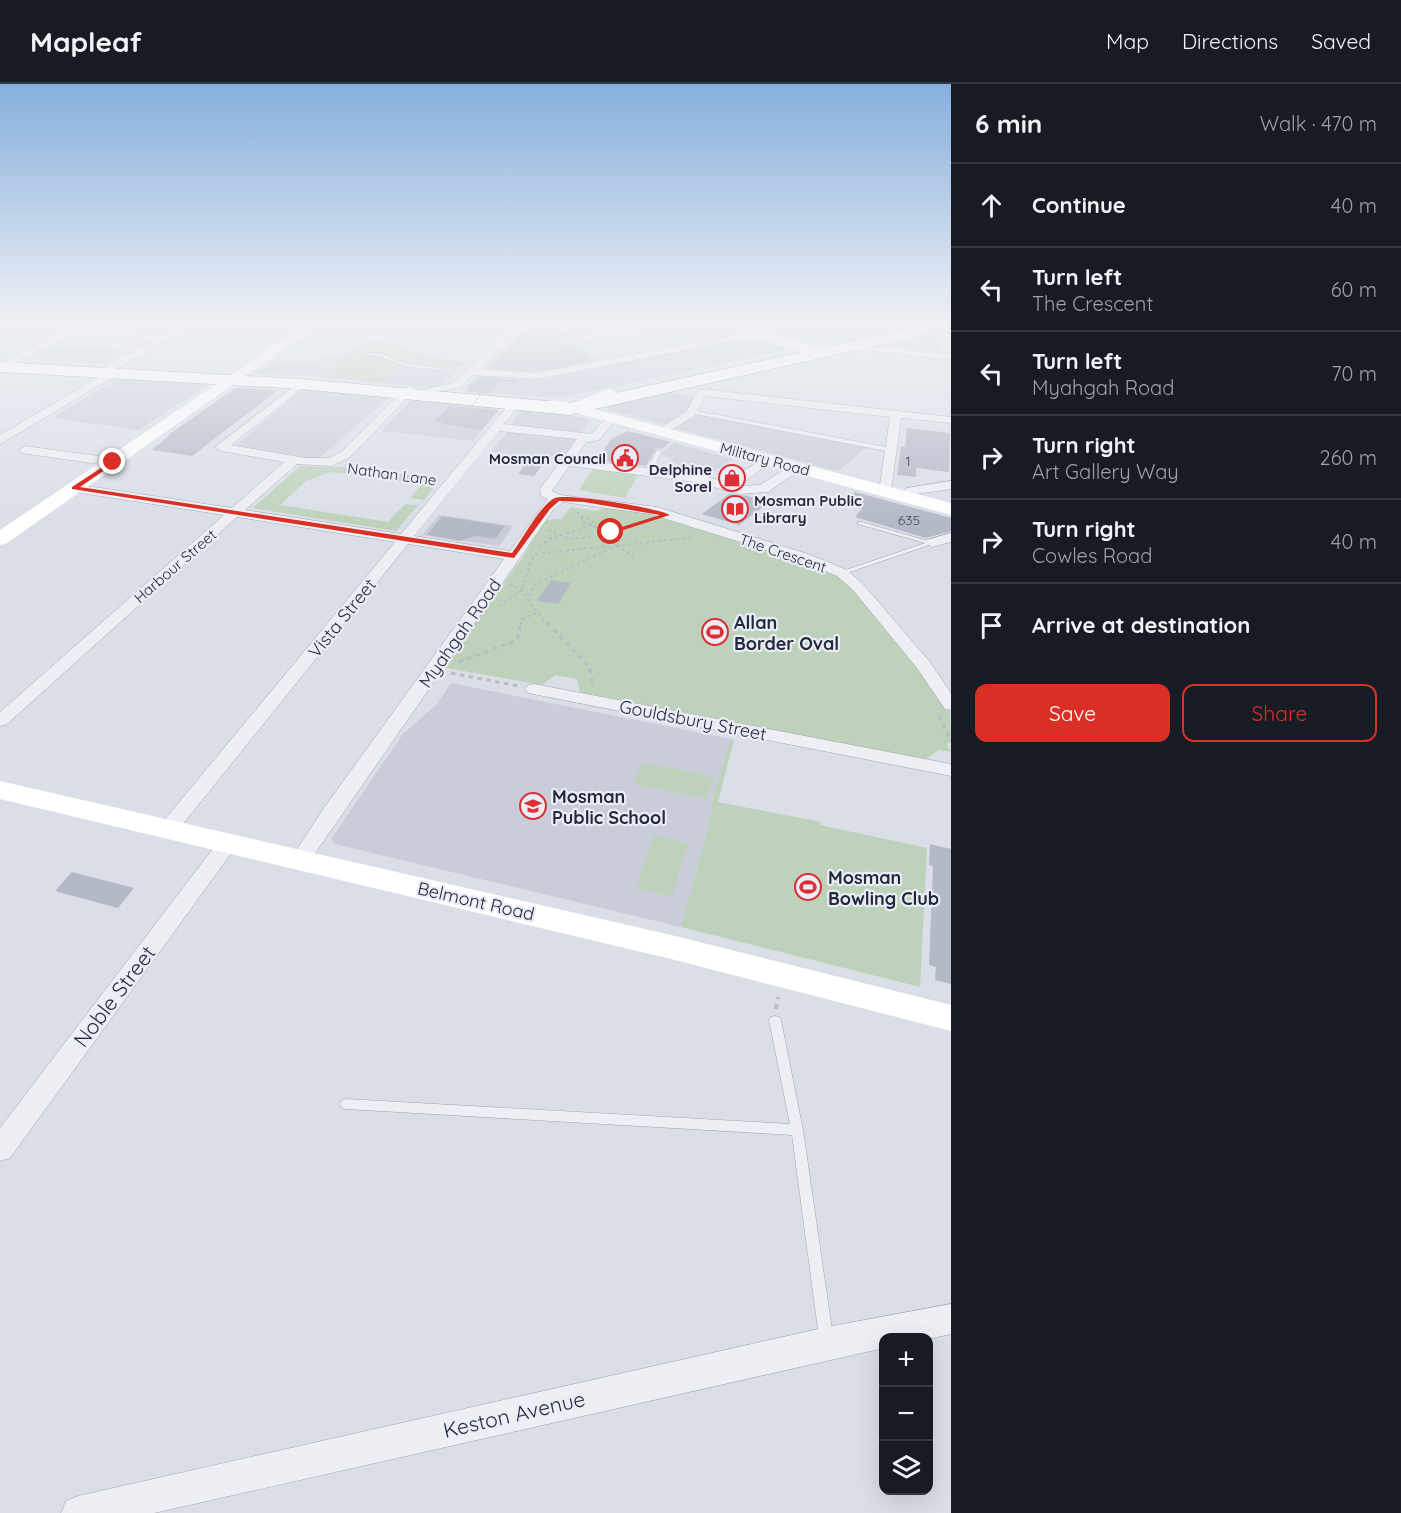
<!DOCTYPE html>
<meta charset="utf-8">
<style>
body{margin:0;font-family:Quicksand,sans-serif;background:#20242c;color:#f1f3f6}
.controls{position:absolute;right:18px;bottom:18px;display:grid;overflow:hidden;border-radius:12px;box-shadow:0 6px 24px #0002}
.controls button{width:54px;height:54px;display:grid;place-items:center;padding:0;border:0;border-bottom:2px solid #363941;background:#171b24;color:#f1f3f6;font:30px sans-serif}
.stop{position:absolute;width:18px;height:18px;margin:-14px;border:4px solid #d93025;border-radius:50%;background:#fff}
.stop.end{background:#d93025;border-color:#fff;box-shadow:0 2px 6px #0008}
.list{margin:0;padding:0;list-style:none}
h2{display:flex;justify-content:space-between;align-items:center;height:78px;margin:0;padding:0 24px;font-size:26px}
h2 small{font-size:20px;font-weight:400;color:#9ea1a6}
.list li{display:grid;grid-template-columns:39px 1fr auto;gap:18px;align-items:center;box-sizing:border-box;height:84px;padding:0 24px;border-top:2px solid #363941}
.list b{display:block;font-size:22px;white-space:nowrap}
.list p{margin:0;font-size:20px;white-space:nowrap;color:#9ea1a6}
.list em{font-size:20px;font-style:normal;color:#9ea1a6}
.actions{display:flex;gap:12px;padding:18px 24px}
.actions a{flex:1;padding:14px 0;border:2px solid #d93025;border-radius:12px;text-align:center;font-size:21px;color:#d93025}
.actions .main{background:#d93025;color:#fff}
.icon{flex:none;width:33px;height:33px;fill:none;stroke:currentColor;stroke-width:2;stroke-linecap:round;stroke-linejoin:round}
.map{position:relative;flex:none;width:951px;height:1429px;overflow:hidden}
header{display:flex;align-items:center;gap:36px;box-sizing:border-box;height:84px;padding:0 30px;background:#171b24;border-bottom:2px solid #363941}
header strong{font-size:28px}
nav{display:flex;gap:33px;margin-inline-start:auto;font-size:21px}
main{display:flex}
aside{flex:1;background:#171b24}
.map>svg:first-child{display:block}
</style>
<header>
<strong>Mapleaf</strong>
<nav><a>Map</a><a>Directions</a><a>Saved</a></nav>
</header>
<main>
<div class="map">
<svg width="951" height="1429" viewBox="0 0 951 1429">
<rect width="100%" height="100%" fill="#dadee7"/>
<g fill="#c8cdd9">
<path d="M530 241 564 245 575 250 558 255 603 277 752 252 789 265 569 312 538 313 503 310 471 307 466 303Z"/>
<path d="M926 252 941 253 940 268 885 261Z"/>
<path d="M52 263 104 265 126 268 105 280 32 275Z"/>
<path d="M328 270 345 272 319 293 257 289 272 277 316 279Z"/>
<path d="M402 281 456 287 441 302 433 304 382 299Z"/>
<path d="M124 294 206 299 207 301 139 346 53 334 117 295Z"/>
<path d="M301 306H320L389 313 318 375 234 363Z"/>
<path d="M667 308 695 312 688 329 667 341 608 326 609 323 625 317Z"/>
<path d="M412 315 494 324 498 327 473 357 382 347Z"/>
<path d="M525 327 587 334 589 338 580 350 510 342 519 329Z"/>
<path d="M698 331 867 363 838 387 674 344Z"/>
<path d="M509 346 577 355 562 377 491 368Z"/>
<path d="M674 359 733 375 715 387 699 383 692 389 671 377V374L659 371Z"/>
<path d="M439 431 513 442 499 462 422 451Z"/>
<path d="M451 599 731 655 711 719 713 725 681 843 335 760 331 755 403 650 437 620Z"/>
</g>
<g fill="#bed2bb">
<path d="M367 256 395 260 429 274 464 278 457 285 403 280 382 299 319 293Z"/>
<path d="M300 382 342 383 436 396 438 398 424 416 410 414 422 400 331 388 306 397 280 421 388 438 405 420 418 421 396 447 253 424Z"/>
<path d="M593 385 638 391 625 414 636 416 579 406Z"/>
<path d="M609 422 666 433 851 492 949 617 951 658 947 660 951 668 939 666 921 678 580 608 577 595 555 591 542 601 441 583 523 473 543 436 562 435 570 423 596 427Z"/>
<path d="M731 655 734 656 718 718 821 738 820 741 927 764 920 903 681 843 713 725 711 719Z"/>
<path d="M643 678 714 693 707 715 634 700Z"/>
<path d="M654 751 688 759 672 813 636 804Z"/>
</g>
<g fill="#b4b9c7">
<path d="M529 243 573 247V251L555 255 593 276 537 287 490 284Z"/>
<path d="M479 294 517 296 515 299 500 297 489 310 465 307Z"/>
<path d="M236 304 278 306 192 372 152 366 170 351H168Z"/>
<path d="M449 322 498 326 482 346 441 340 443 338 435 337Z"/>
<path d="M907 344 950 349 949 388 916 384V393L897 391 901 362 905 363Z"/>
<path d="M628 347 671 358 661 365 656 364 646 382 597 376 611 355Z"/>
<path d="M530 374 546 376 534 392 518 390Z"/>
<path d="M855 408 951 434V447L926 454 855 433 862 425 841 420Z"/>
<path d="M729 410 748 412 769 418 739 441 702 430Z"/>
<path d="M442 432 505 442 495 455 477 452 460 457 427 451Z"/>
<path d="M551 496 571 499 558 520 537 517Z"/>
<path d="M930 760 951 765V900L935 896 936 883 929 881 933 782 929 781Z"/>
<path d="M72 788 134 804 118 824 55 807Z"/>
</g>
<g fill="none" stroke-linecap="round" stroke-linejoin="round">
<defs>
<g id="lane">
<path d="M808 239H815L759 250 757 249Z"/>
<path d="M45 258 139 267 141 268 139 269 47 260Z"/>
<path d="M361 268 382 270 406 280 472 288 470 289 405 282 379 272 359 270Z"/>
<path d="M692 326 891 364 894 366 891 368 690 329 689 328Z"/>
<path d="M657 366 662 367 656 379 657 392 654 394 651 392 650 379Z"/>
<path d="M858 438H862L935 459 844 490H840V488L925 459 858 440Z"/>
<path d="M775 932 779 933 781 936 803 1046 833 1253 831 1258 826 1260 821 1258 819 1253 792 1051 346 1025 342 1024 340 1020 342 1016 346 1015 790 1040 769 936 771 933Z"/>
</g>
<g id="street">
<path d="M13 239C61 235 109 250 157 251 171 252 181 238 196 239L114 286 118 289 117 291 0 360V351L109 287 105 284 106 282 152 257 75 248 11 281 7 280V276L63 247 18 242Z"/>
<path d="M515 239H525L479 285 537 289 759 246 764 249 759 252 537 295 473 291 460 304 426 309V305L453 299Z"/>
<path d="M654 239H673L668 242 582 257 577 254 582 251Z"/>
<path d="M854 260 951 270V276L851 265V261Z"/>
<path d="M301 297 305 298V302L231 361 305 374H330L342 367 407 303 411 302 416 305 350 373 332 382 297 380 245 426 401 450 510 319 514 318 520 321 504 340 592 350 603 337H611L613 339 599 356 587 358 574 375 696 390 739 402 760 401 785 385H793L795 388 793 391 768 408 739 410 695 398 569 382 552 407 560 411 657 423 808 470 847 486 863 500 929 577 951 609V626L945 625 917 584 853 506 837 492 798 476 650 430 563 418 553 426 307 781 300 783 293 781 290 776 324 724 504 475 408 460 175 750 168 752 161 750 158 745 161 740 395 458 237 433 6 641 0 642V628L224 431 74 408 68 404 74 400 232 424 284 378 221 367 215 363ZM499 347 577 355 540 405 541 412 548 415 510 467 414 452Z"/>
<path d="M702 305 951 333V339L901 334 891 407 885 411 879 407 890 333 705 312 694 332 666 349H658V345L686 328 698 306Z"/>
<path d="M25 362 113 374 119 378 113 382 21 369 19 366Z"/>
<path d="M760 376 766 380 764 383 743 399H735L733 396 735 393Z"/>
<path d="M951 397V405L916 410 904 417 897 413 907 404Z"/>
<path d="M951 449V458L932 463 925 459 927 456Z"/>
<path d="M534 600 951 680V692L528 609 525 605 528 601Z"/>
<path d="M228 752 235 754 238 759 235 764 10 1074 0 1077V1044L221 754Z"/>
<path d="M951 1220V1250L928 1255 884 1254V1264L154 1429H61L66 1417 78 1412 827 1243Z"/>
</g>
<path id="highway" d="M920 239H937L928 248 909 254 569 331 301 305 0 288V278L301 295 569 319 899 247Z"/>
</defs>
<use href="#lane" stroke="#9fa4b1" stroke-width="1"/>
<use href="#street" stroke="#9fa4b1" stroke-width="1"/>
<use href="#highway" stroke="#80899f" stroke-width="1"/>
<g stroke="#b8bcc5" stroke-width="1.5" stroke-dasharray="2 2" stroke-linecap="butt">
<path d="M356 276 348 283 374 286 380 281"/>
<path d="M350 287H362L367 290 352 295 341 291Z"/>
</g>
<g stroke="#b8bcc5" stroke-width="2" stroke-dasharray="3 3" stroke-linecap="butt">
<path d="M347 384 436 396"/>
<path d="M577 428 582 433 592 436 593 441 635 475"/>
<path d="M582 433V438L591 441"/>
<path d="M548 446 570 455 595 452"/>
<path d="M611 448 644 439"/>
<path d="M616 462 693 453"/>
<path d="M540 463 551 454 593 441"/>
<path d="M536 470 609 462"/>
<path d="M510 500 522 506 528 516"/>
<path d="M499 522 522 506 531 477 537 469"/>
<path d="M521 541 522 535 536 529"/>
<path d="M548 541 528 516 534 501 617 461"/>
</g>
<g stroke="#b8bcc5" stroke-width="3" stroke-dasharray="4.5 4.5" stroke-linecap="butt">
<path d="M547 539 589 582 593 603"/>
<path d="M459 578 517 556 521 539"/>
<path d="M451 589 518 602"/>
<path d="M939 632 951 657"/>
</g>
<path stroke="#b8bcc5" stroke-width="4" stroke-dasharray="5 5" stroke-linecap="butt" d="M776 925 778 913"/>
<use href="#lane" fill="#edeff5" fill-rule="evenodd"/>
<use href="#street" fill="#edeff5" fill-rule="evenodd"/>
<g fill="#fff" fill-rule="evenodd">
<path d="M307 239H321L7 459 0 461V446Z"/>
<path d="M722 239H740L826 267 828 270 821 274 816 273 723 242Z"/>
<path d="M609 305 614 306 616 309 614 312 586 323 951 419V431L577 329 547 324 544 321 552 316 572 319Z"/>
<path d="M0 697 671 851 951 921V947L671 875 0 715Z"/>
</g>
<use href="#highway" fill="#fff" fill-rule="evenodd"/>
<g stroke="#b8bcc5" stroke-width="1.5" stroke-dasharray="2 2" stroke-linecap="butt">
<path d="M510 293 513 290"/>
<path d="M472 322 483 307"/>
</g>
</g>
<linearGradient id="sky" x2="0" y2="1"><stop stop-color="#85afdd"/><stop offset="0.54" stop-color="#eef0f4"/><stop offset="1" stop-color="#eef0f4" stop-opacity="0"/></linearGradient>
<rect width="951" height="439" fill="url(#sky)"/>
<path fill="#d93025" d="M113 376 115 379 80 403 512 469C522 456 541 420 555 414 568 409 658 424 670 431L611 450 609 447 660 431 584 418 559 417 550 425 514 474 72 405V403Z"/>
<defs>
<symbol id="civic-ring" viewBox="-11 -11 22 22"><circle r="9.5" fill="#eaedf5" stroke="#dc2f37" stroke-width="1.5"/><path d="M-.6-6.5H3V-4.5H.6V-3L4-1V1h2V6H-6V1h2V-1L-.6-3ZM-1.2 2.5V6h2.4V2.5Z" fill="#dc2f37"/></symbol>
<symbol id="shop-ring" viewBox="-11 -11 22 22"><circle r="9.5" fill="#eaedf5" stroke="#dc2f37" stroke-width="1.5"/><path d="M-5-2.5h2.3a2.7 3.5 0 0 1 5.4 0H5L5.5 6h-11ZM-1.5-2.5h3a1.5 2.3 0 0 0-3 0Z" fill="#dc2f37"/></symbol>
<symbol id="library-ring" viewBox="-11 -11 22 22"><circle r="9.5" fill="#eaedf5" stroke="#dc2f37" stroke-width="1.5"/><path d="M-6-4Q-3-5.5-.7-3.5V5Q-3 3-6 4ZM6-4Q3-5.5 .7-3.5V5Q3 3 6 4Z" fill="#dc2f37"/></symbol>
<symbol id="stadium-ring" viewBox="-11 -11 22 22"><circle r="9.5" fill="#eaedf5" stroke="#dc2f37" stroke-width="1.5"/><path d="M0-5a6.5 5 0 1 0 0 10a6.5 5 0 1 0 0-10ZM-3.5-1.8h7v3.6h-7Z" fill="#dc2f37"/></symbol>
<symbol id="school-ring" viewBox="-11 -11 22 22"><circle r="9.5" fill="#eaedf5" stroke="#dc2f37" stroke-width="1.5"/><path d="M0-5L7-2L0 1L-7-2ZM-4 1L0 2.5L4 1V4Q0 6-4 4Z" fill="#dc2f37"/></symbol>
</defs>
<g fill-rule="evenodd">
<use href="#civic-ring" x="610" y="359" width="30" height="30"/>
<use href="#shop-ring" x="717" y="379" width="30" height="30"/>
<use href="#library-ring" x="720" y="410" width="30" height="30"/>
<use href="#stadium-ring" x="700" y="533" width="30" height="30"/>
<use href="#school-ring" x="518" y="707" width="30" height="30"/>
<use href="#stadium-ring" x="793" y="788" width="30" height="30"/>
</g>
<g text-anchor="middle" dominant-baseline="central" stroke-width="4.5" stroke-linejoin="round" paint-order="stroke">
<g font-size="14" fill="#474e60">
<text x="908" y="377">1</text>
<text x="909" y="436">635</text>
</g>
<g font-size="15" font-weight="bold" fill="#232a3e" stroke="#eaedf5" text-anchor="end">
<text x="606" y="374">Mosman Council</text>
<text x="712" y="385">Delphine<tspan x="712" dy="17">Sorel</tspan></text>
<text x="754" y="416" text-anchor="start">Mosman Public<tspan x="754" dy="17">Library</tspan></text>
</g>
<g font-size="15" fill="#232a3e" stroke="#eaedf5">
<text transform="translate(765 375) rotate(15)">Military Road</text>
<text transform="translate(392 390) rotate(8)">Nathan Lane</text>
<text transform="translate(783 469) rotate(19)">The Crescent</text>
<text transform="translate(175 482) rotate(-41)">Harbour Street</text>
</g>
<g font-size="18" fill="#232a3e" stroke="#eaedf5">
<text transform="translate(342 534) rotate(-51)">Vista Street</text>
<text transform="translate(460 549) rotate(-55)">Myahgah Road</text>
<text transform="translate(693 636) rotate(11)">Gouldsbury Street</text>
<text transform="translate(476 817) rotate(13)">Belmont Road</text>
</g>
<g font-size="18" font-weight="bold" fill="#232a3e" stroke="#eaedf5" text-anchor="start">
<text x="734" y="538">Allan<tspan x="734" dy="21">Border Oval</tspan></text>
<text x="552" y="712">Mosman<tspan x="552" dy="21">Public School</tspan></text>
<text x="828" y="793">Mosman<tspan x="828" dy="21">Bowling Club</tspan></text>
</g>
<g font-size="21" fill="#232a3e" stroke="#eaedf5">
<text transform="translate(114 912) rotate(-53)">Noble Street</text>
<text transform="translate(514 1330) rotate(-13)">Keston Avenue</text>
</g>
</g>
</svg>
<div class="controls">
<button>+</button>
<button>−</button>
<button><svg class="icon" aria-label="layers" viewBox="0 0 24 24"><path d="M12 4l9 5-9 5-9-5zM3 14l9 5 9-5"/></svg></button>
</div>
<div class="stop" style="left:611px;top:448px"></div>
<div class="stop end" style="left:113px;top:378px"></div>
</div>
<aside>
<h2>6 min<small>Walk · 470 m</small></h2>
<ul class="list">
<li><svg class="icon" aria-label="ahead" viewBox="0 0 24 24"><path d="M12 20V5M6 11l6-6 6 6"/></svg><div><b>Continue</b></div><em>40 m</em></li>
<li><svg class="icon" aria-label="left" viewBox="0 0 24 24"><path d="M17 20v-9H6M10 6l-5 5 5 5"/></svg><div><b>Turn left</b><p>The Crescent</p></div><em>60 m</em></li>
<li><svg class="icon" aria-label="left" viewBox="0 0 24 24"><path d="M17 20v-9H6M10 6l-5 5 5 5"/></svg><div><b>Turn left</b><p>Myahgah Road</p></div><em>70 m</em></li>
<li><svg class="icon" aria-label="right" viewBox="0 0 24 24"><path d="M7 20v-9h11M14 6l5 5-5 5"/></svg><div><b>Turn right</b><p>Art Gallery Way</p></div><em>260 m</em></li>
<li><svg class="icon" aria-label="right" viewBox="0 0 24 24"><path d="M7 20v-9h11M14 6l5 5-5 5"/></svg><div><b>Turn right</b><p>Cowles Road</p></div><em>40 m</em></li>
<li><svg class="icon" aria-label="arrive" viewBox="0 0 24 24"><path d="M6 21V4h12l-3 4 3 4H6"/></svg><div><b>Arrive at destination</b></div></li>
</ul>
<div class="actions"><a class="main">Save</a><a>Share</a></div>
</aside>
</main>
